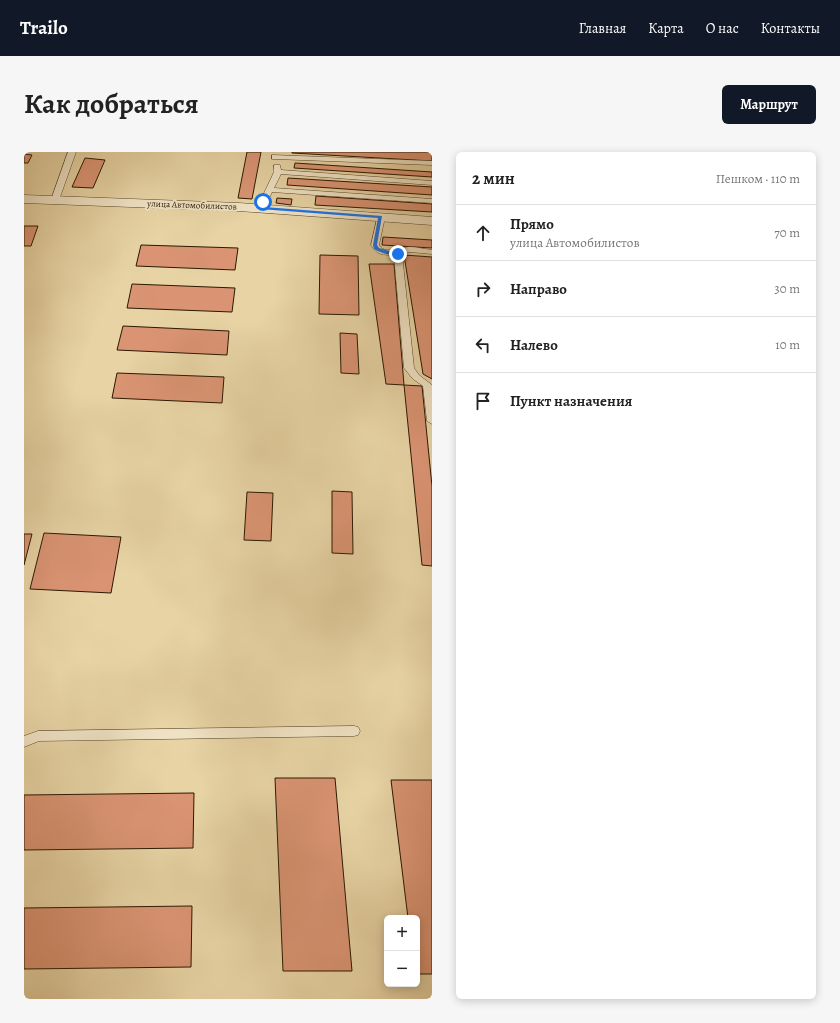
<!DOCTYPE html>
<html lang="ru">
<meta charset="utf-8">
<style>
body{margin:0;font-family:Alegreya,serif;background:#f6f6f6;color:#222}
.controls{position:absolute;right:12px;bottom:12px;display:grid;overflow:hidden;border-radius:6px;box-shadow:0 2px 10px #0003}
.controls button{width:36px;height:36px;display:grid;place-items:center;padding:0;border:0;border-bottom:1px solid #e0e0e0;background:#fff;color:#222;font:20px sans-serif}
.stop{position:absolute;width:12px;height:12px;margin:-9px;border:3px solid #1a73e8;border-radius:50%;background:#fff}
.stop.end{background:#1a73e8;border-color:#fff;box-shadow:0 1px 4px #0008}
.list{margin:0;padding:0;list-style:none}
h2{display:flex;justify-content:space-between;align-items:center;height:52px;margin:0;padding:0 16px;font-size:17px}
h2 small{font-size:13px;font-weight:400;color:#767676}
.list li{display:grid;grid-template-columns:26px 1fr auto;gap:12px;align-items:center;box-sizing:border-box;height:56px;padding:0 16px;border-top:1px solid #e0e0e0}
.list b{display:block;font-size:15px;white-space:nowrap}
.list p{margin:0;font-size:13px;white-space:nowrap;color:#767676}
.list em{font-size:13px;font-style:normal;color:#767676}
.icon{flex:none;width:22px;height:22px;fill:none;stroke:currentColor;stroke-width:2;stroke-linecap:round;stroke-linejoin:round}
.map{position:relative;flex:none;width:408px;height:847px;overflow:hidden;border-radius:6px}
header{display:flex;align-items:center;gap:24px;box-sizing:border-box;height:56px;padding:0 20px;background:#111827;color:#fff}
header strong{font-size:19px}
nav{display:flex;gap:22px;margin-inline-start:auto;font-size:14px}
.intro{display:flex;align-items:center;justify-content:space-between;box-sizing:border-box;height:96px;padding:0 24px}
h1{margin:0;font-size:28px}
.button{padding:10px 18px;border-radius:6px;background:#111827;color:#fff;font-size:14px;font-weight:700}
main{display:flex;gap:24px;padding:0 24px}
aside{flex:1;background:#fff;border-radius:6px;box-shadow:0 2px 10px #0003}
.map>svg:first-child{display:block}
</style>
<header>
<strong>Trailo</strong>
<nav><a>Главная</a><a>Карта</a><a>О нас</a><a>Контакты</a></nav>
</header>
<div class="intro"><h1>Как добраться</h1><a class="button">Маршрут</a></div>
<main>
<div class="map">
<svg width="408" height="847" viewBox="0 0 408 847">
<rect width="100%" height="100%" fill="#e7d3a4"/>
<filter id="stains"><feTurbulence type="fractalNoise" baseFrequency=".005" numOctaves="4"/><feColorMatrix values="0 0 0 0 .2 0 0 0 0 .09 0 0 0 0 .02 0 0 0 .5 -.17"/></filter>
<radialGradient id="worn" r=".72"><stop offset=".6" stop-color="#630" stop-opacity="0"/><stop offset="1" stop-color="#630" stop-opacity=".3"/></radialGradient>
<g fill="#da9473" stroke="#2a1901">
<path d="M223 0H237L228 47 214 46Z"/>
<path d="M268 0H408V9L268 1Z"/>
<path d="M0 2 8 3 4 11H0Z"/>
<path d="M61 6 81 8 69 36 48 35Z"/>
<path d="M271 11 408 20V25L270 16Z"/>
<path d="M264 26 408 35V43L263 33Z"/>
<path d="M292 44 408 52V60L291 53Z"/>
<path d="M253 46 268 47 267 53 252 51Z"/>
<path d="M0 74H14L7 94H0Z"/>
<path d="M359 85 408 88V96L358 93Z"/>
<path d="M117 93 214 96 211 118 112 114Z"/>
<path d="M296 103 334 104 335 163 295 162Z"/>
<path d="M380 103 408 105V227L399 222Z"/>
<path d="M345 112H370L380 233 362 232Z"/>
<path d="M108 132 211 136 208 160 103 156Z"/>
<path d="M99 174 205 179 203 203 93 198Z"/>
<path d="M316 181 333 182 335 222 317 221Z"/>
<path d="M93 221 200 225 198 251 88 246Z"/>
<path d="M380 233 398 234 408 334V414L398 413Z"/>
<path d="M308 339 328 340 329 402 308 401Z"/>
<path d="M223 340 249 341 247 389 220 388Z"/>
<path d="M20 381 97 385 87 441 6 437Z"/>
<path d="M0 382H8L0 413Z"/>
<path d="M251 626H311L328 819H259Z"/>
<path d="M367 628H408V822H393V766H384Z"/>
<path d="M170 641 169 696 0 698V643Z"/>
<path d="M168 754 167 815 0 817V756Z"/>
</g>
<g fill="none" stroke-linecap="round" stroke-linejoin="round">
<defs>
<g id="service">
<path d="M44 0H52L35 48 31 50H28L27 48Z"/>
<path d="M248 3 408 9V13L251 7H248Z"/>
<path d="M250 13H256L257 18 408 29V33L257 22 250 36 408 47V51L248 40 240 58H234L233 56 250 20Z"/>
<path d="M354 63H360L361 65 355 93C361 103 376 96 385 95 393 95 400 97 408 98V102L386 100 378 102 390 216 395 223 408 233V272L403 269 399 234 389 227 380 216 370 103C360 103 352 103 347 93Z"/>
<path d="M330 574 334 575 336 579 334 583 330 584 15 589 0 595V584L14 579Z"/>
</g>
<path id="minor" d="M0 43 215 51 408 65V73L215 59 0 51Z"/>
</defs>
<use href="#service" stroke="#59482a" stroke-width="1"/>
<use href="#minor" stroke="#59482a" stroke-width="1"/>
<use href="#service" fill="#efe2c4" fill-rule="evenodd"/>
<use href="#minor" fill="#efe2c4" fill-rule="evenodd"/>
</g>
<path fill="#1a73e8" d="M239 49 242 50 240 55 358 64 353 93 355 96 376 102C369 105 357 101 350 97L349 93 354 66 236 57 237 50Z"/>
<g text-anchor="middle" dominant-baseline="central" stroke-width="4" stroke-linejoin="round" paint-order="stroke">
<g font-size="9" fill="#2a1901" stroke="#efe2c4">
<text transform="translate(168 53) rotate(2)">улица Автомобилистов</text>
</g>
</g>
<rect width="100%" height="100%" filter="url(#stains)"/>
<rect width="100%" height="100%" fill="url(#worn)"/>
</svg>
<div class="controls">
<button>+</button>
<button>−</button>
</div>
<div class="stop" style="left:239px;top:50px"></div>
<div class="stop end" style="left:374px;top:102px"></div>
</div>
<aside>
<h2>2 мин<small>Пешком · 110 m</small></h2>
<ul class="list">
<li><svg class="icon" aria-label="ahead" viewBox="0 0 24 24"><path d="M12 20V5M6 11l6-6 6 6"/></svg><div><b>Прямо</b><p>улица Автомобилистов</p></div><em>70 m</em></li>
<li><svg class="icon" aria-label="right" viewBox="0 0 24 24"><path d="M7 20v-9h11M14 6l5 5-5 5"/></svg><div><b>Направо</b></div><em>30 m</em></li>
<li><svg class="icon" aria-label="left" viewBox="0 0 24 24"><path d="M17 20v-9H6M10 6l-5 5 5 5"/></svg><div><b>Налево</b></div><em>10 m</em></li>
<li><svg class="icon" aria-label="arrive" viewBox="0 0 24 24"><path d="M6 21V4h12l-3 4 3 4H6"/></svg><div><b>Пункт назначения</b></div></li>
</ul>
</aside>
</main>
